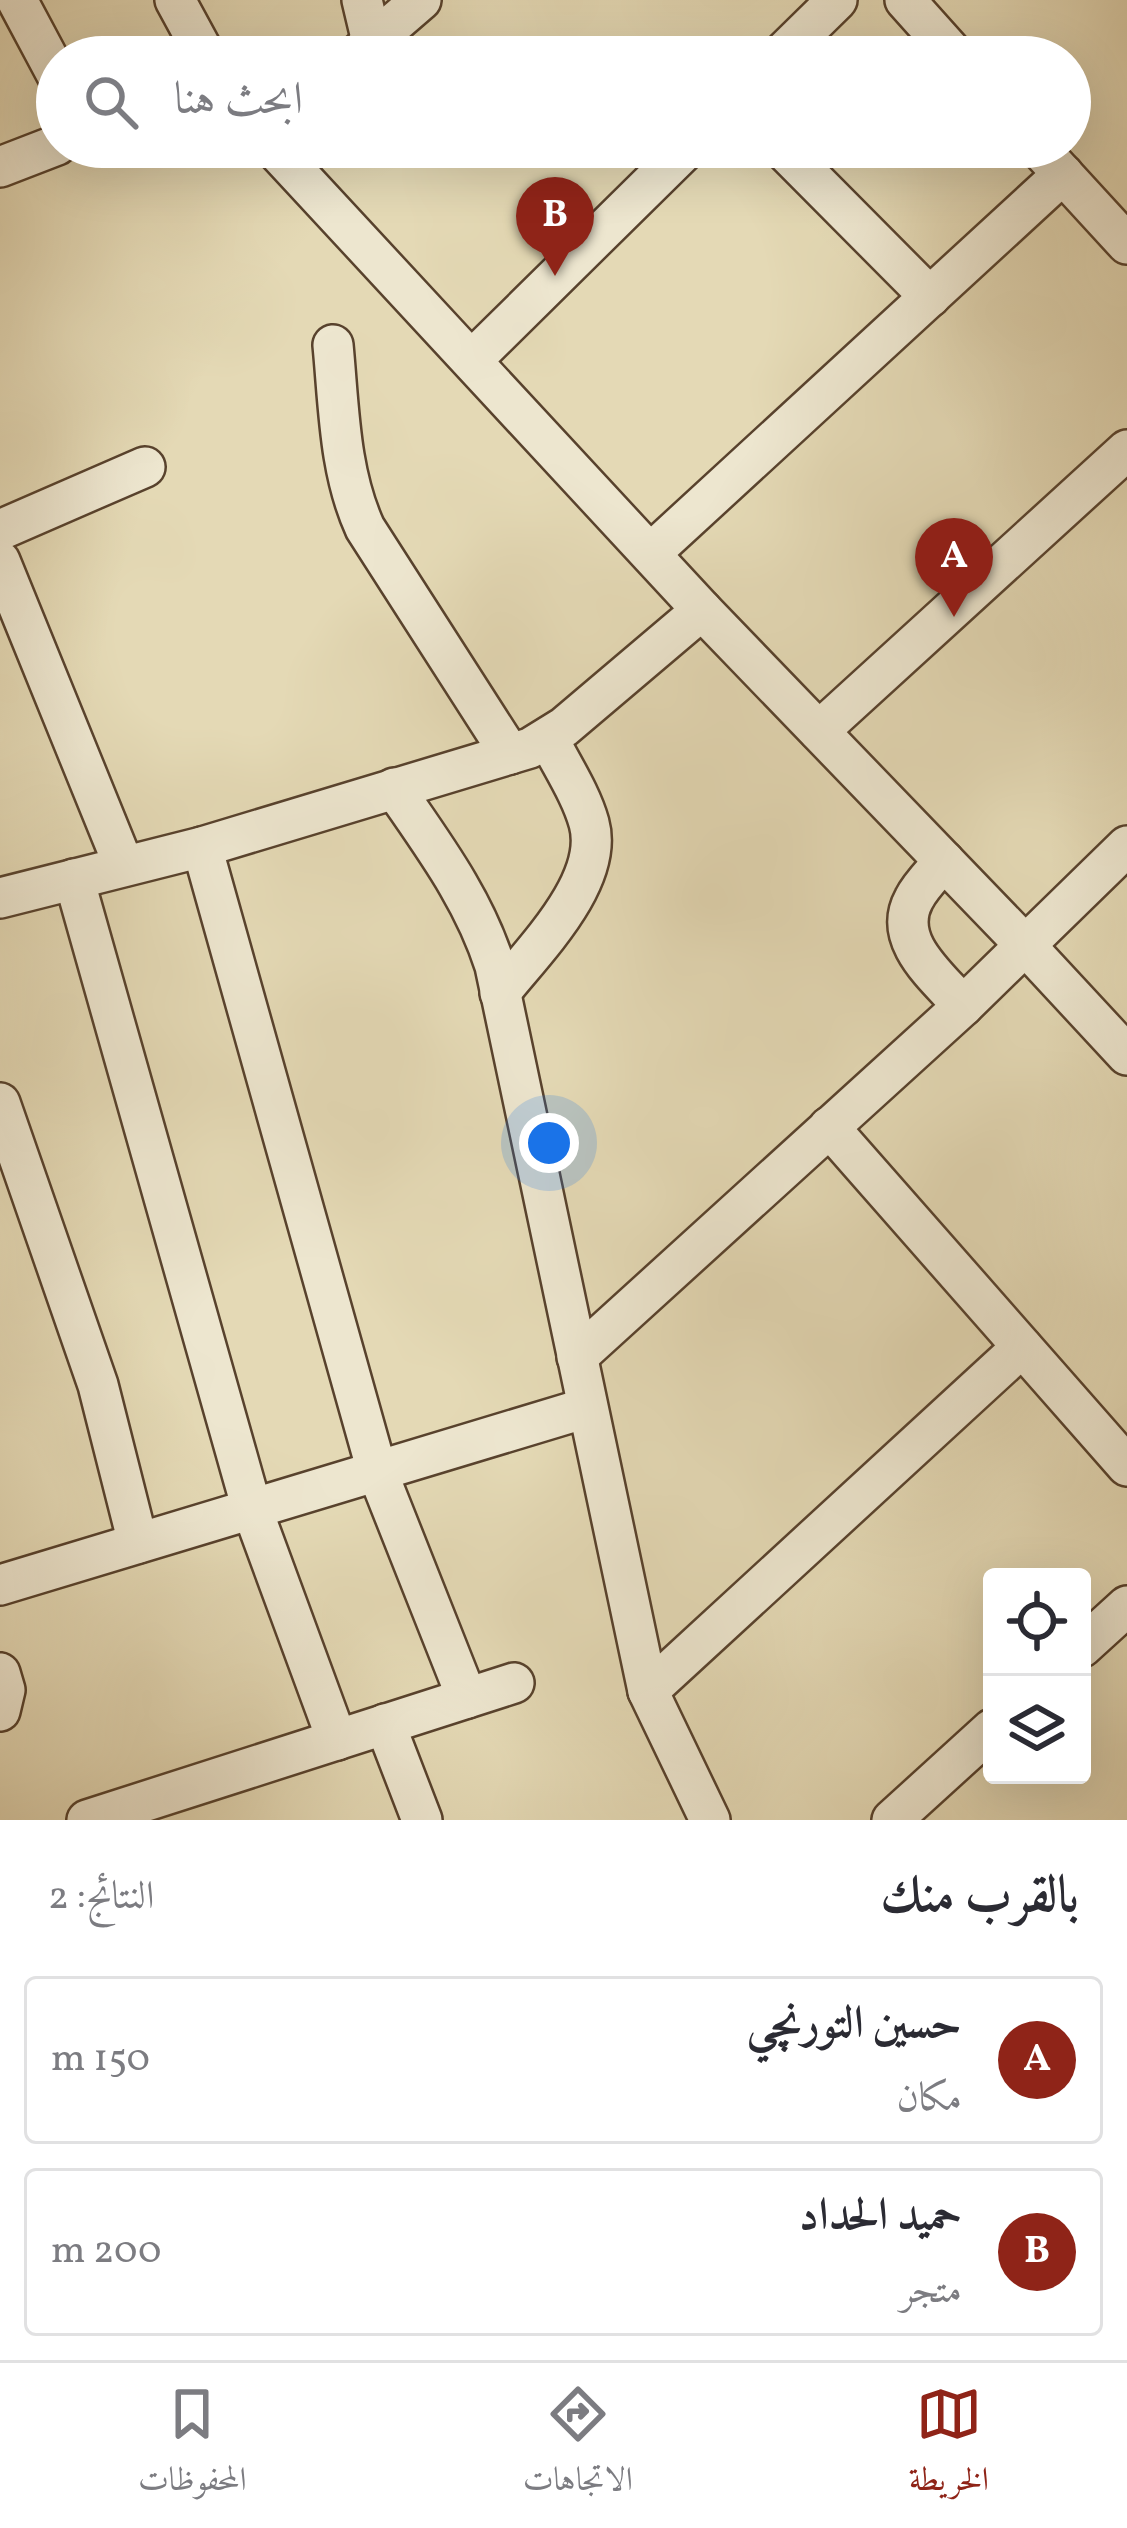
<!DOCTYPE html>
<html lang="ar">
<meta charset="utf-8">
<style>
body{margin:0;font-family:Vollkorn,Amiri,serif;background:#f2f2f3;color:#2b2b33;direction:rtl}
.controls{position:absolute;right:36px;bottom:36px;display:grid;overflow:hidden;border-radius:12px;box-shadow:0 12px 48px #0002}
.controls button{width:108px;height:108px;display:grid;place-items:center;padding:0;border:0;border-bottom:3px solid #e1e1e2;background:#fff;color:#2b2b33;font:60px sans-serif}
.you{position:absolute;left:549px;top:1143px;width:42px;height:42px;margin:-30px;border:9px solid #fff;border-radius:50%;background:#1a73e8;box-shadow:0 0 0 18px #1a73e833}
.badge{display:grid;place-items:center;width:78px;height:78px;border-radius:50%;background:#8f2418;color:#fff;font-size:39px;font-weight:700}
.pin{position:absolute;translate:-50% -99px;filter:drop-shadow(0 3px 6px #0008)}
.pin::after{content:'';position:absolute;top:63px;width:42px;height:36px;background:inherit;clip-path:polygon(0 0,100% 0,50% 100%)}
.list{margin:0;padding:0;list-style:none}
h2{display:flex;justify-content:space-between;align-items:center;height:156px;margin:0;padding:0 48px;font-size:51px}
h2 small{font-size:39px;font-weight:400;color:#7c7c81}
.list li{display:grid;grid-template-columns:78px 1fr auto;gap:36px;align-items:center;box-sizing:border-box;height:168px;margin:0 24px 24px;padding:0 24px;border:3px solid #e1e1e2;border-radius:12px}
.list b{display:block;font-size:45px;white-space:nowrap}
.list p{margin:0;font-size:39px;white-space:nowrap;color:#7c7c81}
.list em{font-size:39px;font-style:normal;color:#7c7c81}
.icon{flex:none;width:66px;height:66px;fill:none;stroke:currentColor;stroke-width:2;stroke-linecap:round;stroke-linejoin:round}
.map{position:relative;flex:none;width:1127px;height:1820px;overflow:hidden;direction:ltr}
.search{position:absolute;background:#fff;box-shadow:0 12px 48px #0002;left:36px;right:36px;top:36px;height:132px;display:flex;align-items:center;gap:30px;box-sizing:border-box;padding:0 42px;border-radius:66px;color:#7c7c81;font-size:45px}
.sheet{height:540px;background:#fff}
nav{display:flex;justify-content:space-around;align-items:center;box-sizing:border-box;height:168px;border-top:3px solid #e1e1e2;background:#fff;font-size:33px;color:#7c7c81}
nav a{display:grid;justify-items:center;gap:6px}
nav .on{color:#8f2418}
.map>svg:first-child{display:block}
</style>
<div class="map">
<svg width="1127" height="1820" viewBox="0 0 1127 1820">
<rect width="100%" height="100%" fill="#e4d9b5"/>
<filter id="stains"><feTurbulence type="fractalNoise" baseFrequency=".00167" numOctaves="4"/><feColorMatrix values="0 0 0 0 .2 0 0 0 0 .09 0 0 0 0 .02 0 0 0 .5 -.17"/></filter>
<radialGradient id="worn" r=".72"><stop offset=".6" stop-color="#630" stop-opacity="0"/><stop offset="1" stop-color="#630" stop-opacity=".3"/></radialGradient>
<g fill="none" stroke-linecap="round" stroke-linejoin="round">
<defs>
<g id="minor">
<path d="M17 0 57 75"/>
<path d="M175 0 206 57"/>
<path d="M362 0 372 42"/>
<path d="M905 0 956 57"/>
<path d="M355 57 421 0"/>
<path d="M779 57 837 0"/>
<path d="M273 147 702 610 1025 945 1127 1055"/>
<path d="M781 147 930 297"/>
<path d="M1038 147 1127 244"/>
<path d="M0 167 57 145"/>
<path d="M333 345C339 407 339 471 365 528L510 754"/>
<path d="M472 360 688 147"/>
<path d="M0 530 145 467"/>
<path d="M651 553 1063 174"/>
<path d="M0 561 124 866"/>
<path d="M819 731 1127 450"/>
<path d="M394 788C433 845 474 899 495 966L648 1691 710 1820"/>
<path d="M202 847 377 1471 467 1698"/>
<path d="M944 861C934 873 921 885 914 899 891 941 938 977 963 1006"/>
<path d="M74 879 252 1509 337 1740"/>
<path d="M0 898 202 847 530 748 564 727 702 610"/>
<path d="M500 993C534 950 605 881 589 823 581 794 562 766 548 738"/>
<path d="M0 1103 98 1385 138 1543"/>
<path d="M829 1127 1127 1466"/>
<path d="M577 1357 963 1006 1127 846"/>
<path d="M0 1585 586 1408"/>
<path d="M1082 1647 1127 1606"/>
<path d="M0 1673 5 1690 0 1711"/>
<path d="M648 1691 1022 1347"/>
<path d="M385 1724 422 1820"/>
<path d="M87 1820 514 1683"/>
<path d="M892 1820 992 1729"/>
</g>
</defs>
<use href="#minor" stroke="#58422d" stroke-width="44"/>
<use href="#minor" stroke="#ede6cf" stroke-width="39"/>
</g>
<rect width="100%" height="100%" filter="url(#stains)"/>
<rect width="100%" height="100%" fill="url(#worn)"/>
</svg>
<div class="controls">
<button><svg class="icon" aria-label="locate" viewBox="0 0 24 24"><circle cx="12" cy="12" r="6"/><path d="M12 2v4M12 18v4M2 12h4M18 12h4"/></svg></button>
<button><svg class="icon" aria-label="layers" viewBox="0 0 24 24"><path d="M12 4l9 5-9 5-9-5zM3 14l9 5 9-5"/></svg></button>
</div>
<div class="you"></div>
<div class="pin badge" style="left:954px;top:617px">A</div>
<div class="pin badge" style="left:555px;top:276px">B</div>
<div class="search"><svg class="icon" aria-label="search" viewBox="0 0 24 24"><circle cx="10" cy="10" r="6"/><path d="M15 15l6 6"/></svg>ابحث هنا</div>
</div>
<section class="sheet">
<h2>بالقرب منك<small>النتائج: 2</small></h2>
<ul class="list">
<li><span class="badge">A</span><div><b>حسين التورنچي</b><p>مكان</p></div><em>150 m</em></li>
<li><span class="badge">B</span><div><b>حميد الحداد</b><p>متجر</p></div><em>200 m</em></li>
</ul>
</section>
<nav>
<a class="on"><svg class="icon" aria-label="map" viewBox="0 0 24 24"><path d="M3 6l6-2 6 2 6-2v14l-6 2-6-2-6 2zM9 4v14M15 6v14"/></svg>الخريطة</a>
<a><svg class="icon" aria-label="directions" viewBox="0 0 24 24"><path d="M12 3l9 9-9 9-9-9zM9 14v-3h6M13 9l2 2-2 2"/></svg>الاتجاهات</a>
<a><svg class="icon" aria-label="saved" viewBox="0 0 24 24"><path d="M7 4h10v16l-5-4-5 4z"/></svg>المحفوظات</a>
</nav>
